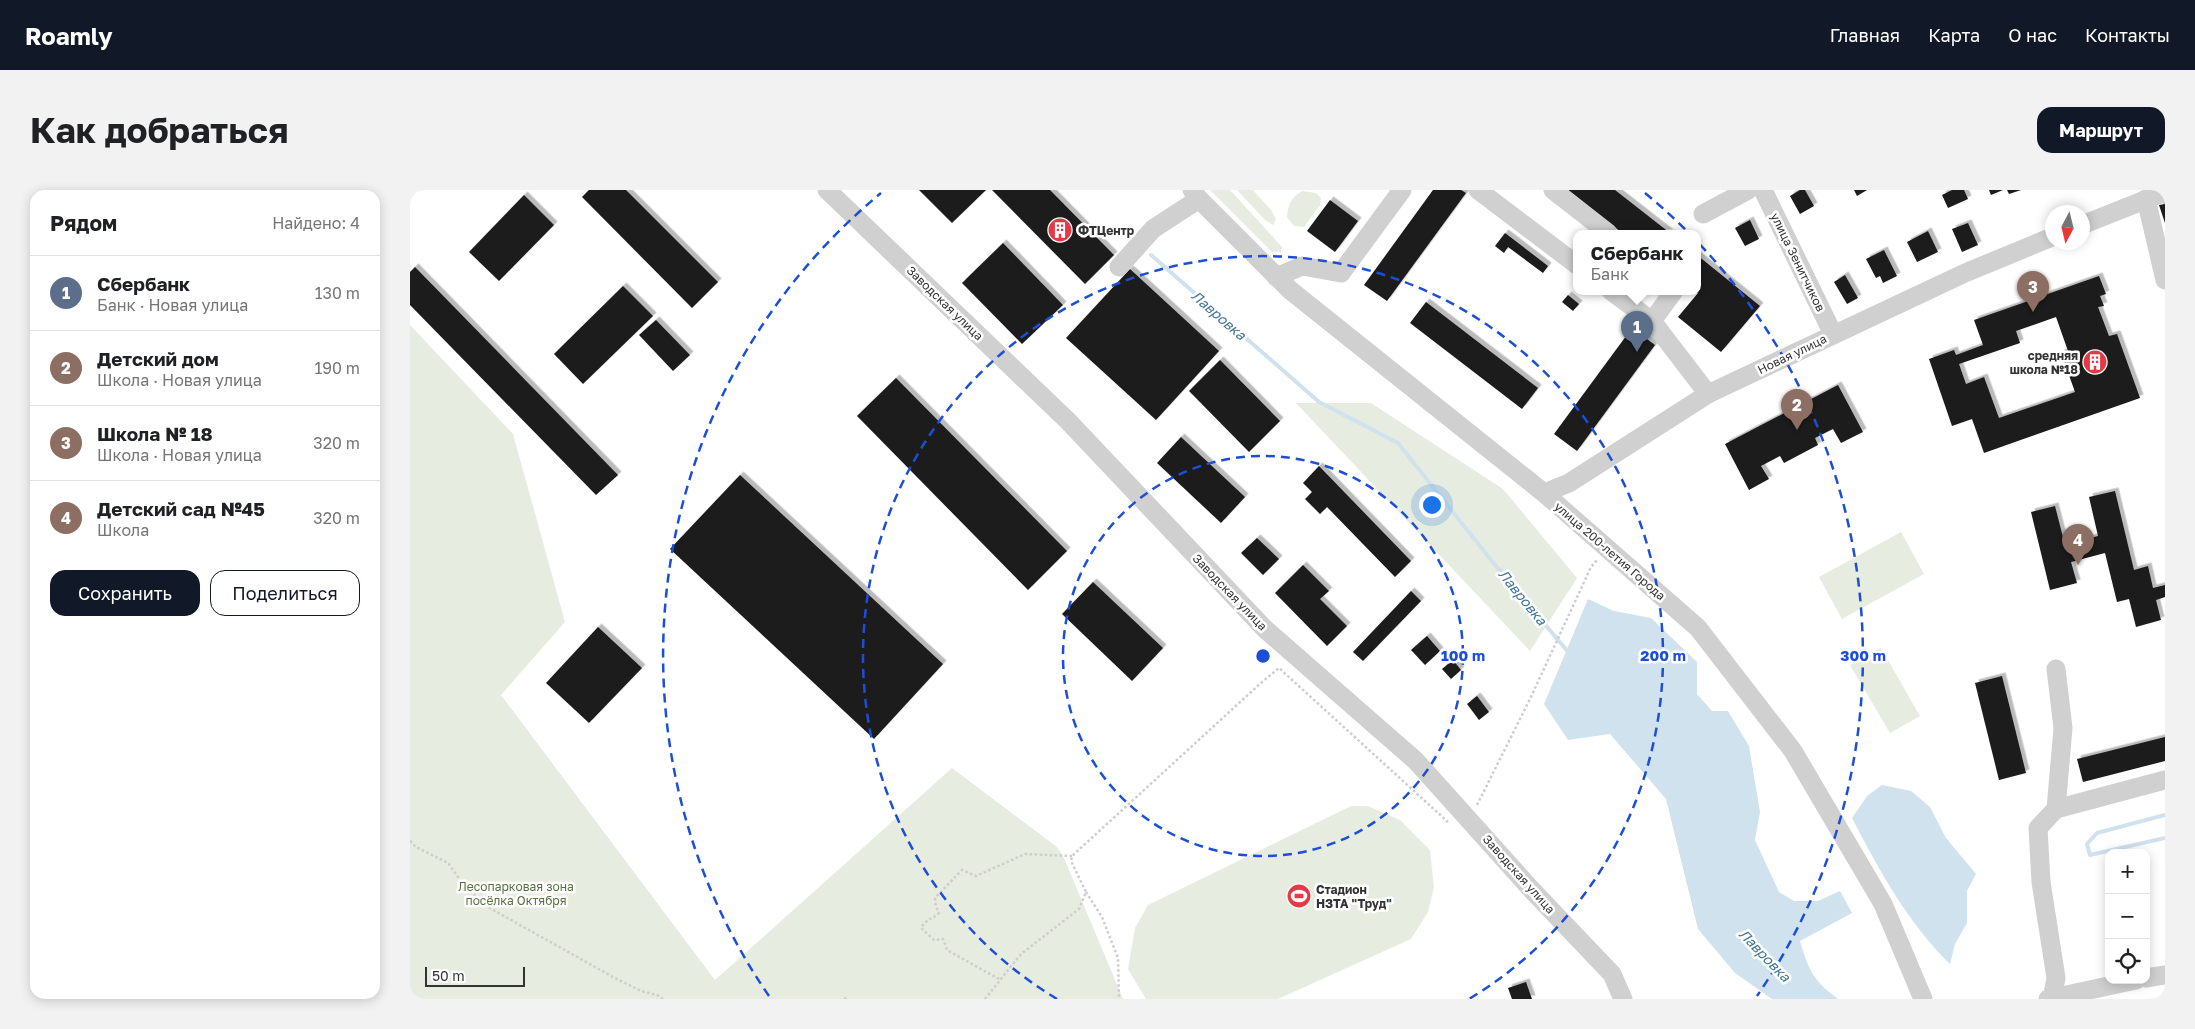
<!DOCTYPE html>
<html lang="ru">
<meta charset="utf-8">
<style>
body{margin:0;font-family:"Golos Text",sans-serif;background:#f2f2f2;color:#202124}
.controls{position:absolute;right:15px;bottom:15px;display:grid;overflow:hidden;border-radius:10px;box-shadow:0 2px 12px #0003}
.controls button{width:45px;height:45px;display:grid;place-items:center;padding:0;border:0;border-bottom:1px solid #e0e0e0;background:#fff;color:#202124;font:25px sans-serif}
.compass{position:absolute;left:1635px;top:15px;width:45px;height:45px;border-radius:50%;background:#fff;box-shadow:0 2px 12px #0003;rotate:187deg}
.scale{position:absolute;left:15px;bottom:12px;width:100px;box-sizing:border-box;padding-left:5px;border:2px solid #333;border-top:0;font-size:14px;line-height:18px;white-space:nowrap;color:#333;-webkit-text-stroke:4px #fff;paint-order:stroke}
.you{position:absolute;left:1021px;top:314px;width:18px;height:18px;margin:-12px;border:4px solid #fff;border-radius:50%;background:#1a73e8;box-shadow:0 0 0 8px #1a73e833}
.badge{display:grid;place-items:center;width:32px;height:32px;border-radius:50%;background:#111827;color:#fff;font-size:16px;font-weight:700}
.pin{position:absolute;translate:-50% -41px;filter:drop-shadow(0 1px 2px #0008)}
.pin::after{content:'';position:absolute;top:26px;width:18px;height:15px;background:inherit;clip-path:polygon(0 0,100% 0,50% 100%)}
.popup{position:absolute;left:1163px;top:40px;width:128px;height:65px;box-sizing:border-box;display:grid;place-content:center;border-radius:10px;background:#fff;filter:drop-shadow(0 1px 4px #0005);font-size:16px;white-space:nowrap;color:#757577}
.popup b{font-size:19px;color:#202124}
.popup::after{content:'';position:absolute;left:50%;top:100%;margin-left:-10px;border:10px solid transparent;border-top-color:#fff}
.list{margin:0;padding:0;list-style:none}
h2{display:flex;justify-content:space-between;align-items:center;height:65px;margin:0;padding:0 20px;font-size:21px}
h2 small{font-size:16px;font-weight:400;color:#757577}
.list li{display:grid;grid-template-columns:32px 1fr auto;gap:15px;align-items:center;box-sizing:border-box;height:75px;padding:0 20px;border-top:1px solid #e0e0e0}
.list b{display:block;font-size:19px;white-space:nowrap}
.list p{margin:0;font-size:16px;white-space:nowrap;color:#757577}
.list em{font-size:16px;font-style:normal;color:#757577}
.actions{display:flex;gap:10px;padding:15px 20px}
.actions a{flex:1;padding:11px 0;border:1px solid #111827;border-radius:15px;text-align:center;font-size:18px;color:#111827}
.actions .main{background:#111827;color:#fff}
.icon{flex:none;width:28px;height:28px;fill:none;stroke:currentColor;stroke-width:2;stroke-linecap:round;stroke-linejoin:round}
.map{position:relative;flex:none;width:1755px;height:809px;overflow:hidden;border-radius:15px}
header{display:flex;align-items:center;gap:30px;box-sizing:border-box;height:70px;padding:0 25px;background:#111827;color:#fff}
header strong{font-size:24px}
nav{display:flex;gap:28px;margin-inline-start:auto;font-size:18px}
.intro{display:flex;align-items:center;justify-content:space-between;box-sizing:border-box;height:120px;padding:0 30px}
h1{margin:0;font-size:35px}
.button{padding:12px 22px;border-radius:15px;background:#111827;color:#fff;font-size:18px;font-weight:700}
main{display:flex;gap:30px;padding:0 30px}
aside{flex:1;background:#fff;border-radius:15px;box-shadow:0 2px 12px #0003}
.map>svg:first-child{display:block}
</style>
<header>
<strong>Roamly</strong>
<nav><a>Главная</a><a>Карта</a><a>О нас</a><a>Контакты</a></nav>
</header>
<div class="intro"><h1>Как добраться</h1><a class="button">Маршрут</a></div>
<main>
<aside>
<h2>Рядом<small>Найдено: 4</small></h2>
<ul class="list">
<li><span class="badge" style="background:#5c6f8a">1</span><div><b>Сбербанк</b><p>Банк · Новая улица</p></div><em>130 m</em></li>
<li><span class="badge" style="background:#8d6e63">2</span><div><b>Детский дом</b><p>Школа · Новая улица</p></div><em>190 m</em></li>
<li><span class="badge" style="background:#8d6e63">3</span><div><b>Школа № 18</b><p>Школа · Новая улица</p></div><em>320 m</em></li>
<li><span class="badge" style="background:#8d6e63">4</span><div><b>Детский сад №45</b><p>Школа</p></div><em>320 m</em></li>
</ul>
<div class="actions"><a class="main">Сохранить</a><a>Поделиться</a></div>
</aside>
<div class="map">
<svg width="1755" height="809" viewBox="0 0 1755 809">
<defs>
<filter id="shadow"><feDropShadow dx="3.5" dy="-3.5" stdDeviation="0" flood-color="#0004"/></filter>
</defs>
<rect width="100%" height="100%" fill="#fff"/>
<g fill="#e6ecdf">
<path d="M800 0H820L872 57 871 62H862Z"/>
<path d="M827 0H843L861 20 866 29 863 35 855 30Z"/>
<path d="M892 1 906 3 911 8 910 15 894 37 884 36 877 27C878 14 881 8 892 1Z"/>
<path d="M0 135 103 244 155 432 91 505 305 790 542 578 647 657 654 668 713 809H0Z"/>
<path d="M886 213H961L1093 299 1167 388 1120 461Z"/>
<path d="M1491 342 1514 384 1432 429 1409 387Z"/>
<path d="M1471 458 1510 526 1480 543 1440 475Z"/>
<path d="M941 616H958L990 630 1020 660 1024 697 1018 722 1001 749 868 809H736L718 779 725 738 738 715Z"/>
</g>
<g fill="#cfe2ee">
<path d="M1178 409 1204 421 1241 428 1287 472V504L1302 521H1318L1339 556 1350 622 1345 650 1369 702 1384 711H1408L1430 701 1442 723 1390 751C1399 781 1403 790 1428 809H1362L1325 783 1288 739 1256 609 1200 544 1158 550 1134 514Z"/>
<path d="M1472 595 1501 601 1520 617 1536 648 1566 684 1557 701V733L1545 754 1540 774C1498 733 1469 680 1442 628L1457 606Z"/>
</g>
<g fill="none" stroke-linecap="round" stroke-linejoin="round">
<g stroke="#cfe2ee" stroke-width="4">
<path d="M741 65 909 212 988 253 1081 370 1159 463"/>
<path d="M1755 625 1687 643 1677 654 1680 665 1755 648"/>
</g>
</g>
<g fill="#1a1a1a" fill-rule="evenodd" filter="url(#shadow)">
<path d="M179 0H216L308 92 282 118 172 7Z"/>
<path d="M509 0H576L542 33Z"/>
<path d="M582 0H640L704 65 675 94Z"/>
<path d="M1023 0H1051L1056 3 977 111 954 95Z"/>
<path d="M1158 0H1205L1260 43H1212Z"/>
<path d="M1390 0H1395L1404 16 1390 24 1380 6Z"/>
<path d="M1444 0H1457L1447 6Z"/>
<path d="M1542 0H1554L1558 9 1538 18 1532 5Z"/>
<path d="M1579 0H1593L1581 5Z"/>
<path d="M1597 0H1611L1599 4Z"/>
<path d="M114 5 144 35 89 91 59 62Z"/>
<path d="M920 10 948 31 925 62 897 41Z"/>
<path d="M1755 14V33L1749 15Z"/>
<path d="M1340 30 1349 49 1335 56 1325 38Z"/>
<path d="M1558 33 1568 55 1552 62 1542 39Z"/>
<path d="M1518 41 1528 62 1507 72 1497 52Z"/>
<path d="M1095 43 1138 76 1133 83 1098 57 1094 63 1085 56Z"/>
<path d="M593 53 653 115 612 154 552 93Z"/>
<path d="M1474 60 1487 86 1473 93 1470 86 1466 88 1456 69Z"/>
<path d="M1287 65 1350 116 1311 162 1268 127 1288 103 1285 101H1287Z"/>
<path d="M5 77 208 285 186 305 0 115V82Z"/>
<path d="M720 79 809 161 746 230 656 148Z"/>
<path d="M1435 85 1448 108 1437 114 1424 92Z"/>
<path d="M1689 86 1696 104 1690 106 1694 116 1688 117 1699 146 1707 144 1730 208 1574 263 1562 229 1542 236 1519 169 1544 160 1546 165 1573 155 1564 130ZM1646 127 1658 161 1651 163 1665 202 1589 228 1574 187 1556 194 1549 174 1610 153 1606 141Z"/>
<path d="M213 96 243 126 173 194 144 164Z"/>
<path d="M1158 105 1169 114 1163 121 1152 112Z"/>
<path d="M1016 112 1128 198 1112 219 1000 133Z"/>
<path d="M246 130 280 165 263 181 229 145Z"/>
<path d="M1222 138 1245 155 1167 261 1144 244Z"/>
<path d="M810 170 870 231 839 262 779 201Z"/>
<path d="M486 188 657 361 618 400 447 226Z"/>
<path d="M1428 195 1453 242 1431 253 1423 239 1405 248 1408 255 1374 273 1370 266 1351 276 1359 289 1339 300 1315 254Z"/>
<path d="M771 247 835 307 811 333 747 273Z"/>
<path d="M909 276 1001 371 985 387 917 317 910 324 895 309 902 302 893 293Z"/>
<path d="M330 285 533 474 464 549 260 359Z"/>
<path d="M1705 301 1724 380 1738 376 1743 398 1755 395V407L1746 410 1751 430 1726 437 1719 409 1707 412 1695 363 1661 372 1667 393 1640 400 1621 322 1645 316 1655 355 1688 346 1679 307Z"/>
<path d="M847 348 869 369 853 385 831 363Z"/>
<path d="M893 375 919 401 910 409 937 436 917 456 865 403Z"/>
<path d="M683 392 753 458 722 491 652 424Z"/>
<path d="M1001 401 1011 411 953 471 943 462Z"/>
<path d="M188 437 232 478 179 533 136 493Z"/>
<path d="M1017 446 1030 461 1015 475 1001 460Z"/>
<path d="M1043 470 1051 480 1041 489 1032 479Z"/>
<path d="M1592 486 1616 583 1589 590 1565 493Z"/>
<path d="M1067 506 1079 522 1069 530 1057 514Z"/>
<path d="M1755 547V571L1673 592 1667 569Z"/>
<path d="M1116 792 1122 809H1102L1098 798Z"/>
</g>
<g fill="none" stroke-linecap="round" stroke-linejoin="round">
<g stroke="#cdcdcd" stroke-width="2.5" stroke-dasharray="2.5 2.5" stroke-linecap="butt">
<path d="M1067 615 1120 509 1181 377 1188 369"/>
<path d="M0 651 6 657 38 673 53 694 76 716 203 787 231 801 247 805 253 809"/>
<path d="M676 702 692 727 708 768 709 809"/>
<path d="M589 789 537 760 533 749 524 750 511 738C518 727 522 730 529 723L526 717 525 708 552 680 566 686 615 664 662 666"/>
<path d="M434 808 436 809"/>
<path d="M575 809 611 764 669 719 676 702 661 671 662 666 852 492 869 478 1038 632"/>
</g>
<g stroke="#d0d0d0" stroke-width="19">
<path d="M417 0 658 231 855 439 1006 571 1120 698 1202 784 1213 809"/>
<path d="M782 0 789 9 880 100 1134 303 1288 438 1383 561 1473 714 1513 809"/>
<path d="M1068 0 1167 75"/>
<path d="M1143 0 1198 43"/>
<path d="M1353 0 1423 144"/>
<path d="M1736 9 1755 90"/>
<path d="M1293 24 1338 0"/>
<path d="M1672 35 1755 2"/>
<path d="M709 77 743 39 789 9"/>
<path d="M866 87 892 76 931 83 992 0"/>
<path d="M1201 101 1242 131 1298 204"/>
<path d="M1242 131 1264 101"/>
<path d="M1134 303 1159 293 1298 204 1555 83 1642 47"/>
<path d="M1646 479 1653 538 1646 619"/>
<path d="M1736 788 1755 785"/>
<path d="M1638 809 1726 790"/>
<path d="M1642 809 1646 788 1631 692 1628 638 1646 619 1755 590"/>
</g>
</g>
<g fill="none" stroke="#1d4ed8" stroke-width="2.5" stroke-dasharray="9 6">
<circle cx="853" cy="466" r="200"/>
<path d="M647 809A400 400 0 1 1 1059 809"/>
<path d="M359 806A600 600 0 0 1 471 3M1235 3A600 600 0 0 1 1347 806"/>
</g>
<defs>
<symbol id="building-disc" viewBox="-11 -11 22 22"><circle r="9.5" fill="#e63946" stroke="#fff"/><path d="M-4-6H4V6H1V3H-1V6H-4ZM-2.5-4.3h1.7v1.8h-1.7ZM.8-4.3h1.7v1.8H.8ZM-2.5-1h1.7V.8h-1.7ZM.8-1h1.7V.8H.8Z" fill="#fff"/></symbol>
<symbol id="stadium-disc" viewBox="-11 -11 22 22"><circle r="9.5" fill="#e63946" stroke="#fff"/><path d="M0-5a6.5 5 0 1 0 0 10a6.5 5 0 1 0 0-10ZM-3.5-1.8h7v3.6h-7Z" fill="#fff"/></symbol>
</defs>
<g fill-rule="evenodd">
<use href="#building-disc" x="636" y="26" width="28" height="28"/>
<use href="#building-disc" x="1671" y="158" width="28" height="28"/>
<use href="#stadium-disc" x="875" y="692" width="28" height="28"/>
</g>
<g text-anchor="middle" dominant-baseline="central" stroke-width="5" stroke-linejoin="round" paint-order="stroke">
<g font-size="12" font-weight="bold" fill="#333" stroke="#fff" text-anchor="start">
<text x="668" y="40">ФТЦентр</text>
<text x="1668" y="165" text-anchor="end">средняя<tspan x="1668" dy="14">школа №18</tspan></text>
<text x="906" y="699">Стадион<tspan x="906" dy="14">НЗТА "Труд"</tspan></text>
</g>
<g font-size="12" fill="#333" stroke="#fff">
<text transform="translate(1388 72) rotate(64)">улица Зенитчиков</text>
<text transform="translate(535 113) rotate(44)">Заводская улица</text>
<text transform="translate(1382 164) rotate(-26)">Новая улица</text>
<text transform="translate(1200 361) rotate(41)">улица 200-летия Города</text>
<text transform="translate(820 402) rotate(46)">Заводская улица</text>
<text transform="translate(1109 684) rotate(48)">Заводская улица</text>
</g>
<g font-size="12" fill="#56703f" stroke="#fff">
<text x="106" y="696">Лесопарковая зона<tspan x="106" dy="14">посёлка Октября</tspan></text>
</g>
<g font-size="14" font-style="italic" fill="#3f7597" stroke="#fff">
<text transform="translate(809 125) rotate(41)">Лавровка</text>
<text transform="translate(1113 407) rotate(51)">Лавровка</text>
<text transform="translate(1355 765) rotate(46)">Лавровка</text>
</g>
</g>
<circle cx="853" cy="466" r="8" fill="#1d4ed8" stroke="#fff" stroke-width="2.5"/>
<g font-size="15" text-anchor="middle" font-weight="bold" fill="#1d4ed8" stroke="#fff" stroke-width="5" stroke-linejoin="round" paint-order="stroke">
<text x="1053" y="471">100 m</text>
<text x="1253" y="471">200 m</text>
<text x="1453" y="471">300 m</text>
</g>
</svg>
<div class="controls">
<button>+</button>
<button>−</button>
<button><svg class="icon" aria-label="locate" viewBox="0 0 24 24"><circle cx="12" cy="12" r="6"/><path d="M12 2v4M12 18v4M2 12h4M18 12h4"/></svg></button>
</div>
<svg class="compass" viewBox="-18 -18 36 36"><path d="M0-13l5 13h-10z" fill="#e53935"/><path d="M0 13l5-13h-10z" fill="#757577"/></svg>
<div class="scale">50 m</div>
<div class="you"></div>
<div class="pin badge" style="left:1227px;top:162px;background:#5c6f8a">1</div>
<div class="popup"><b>Сбербанк</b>Банк</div>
<div class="pin badge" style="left:1387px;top:240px;background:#8d6e63">2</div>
<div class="pin badge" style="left:1623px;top:122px;background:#8d6e63">3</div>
<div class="pin badge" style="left:1668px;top:375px;background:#8d6e63">4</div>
</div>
</main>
